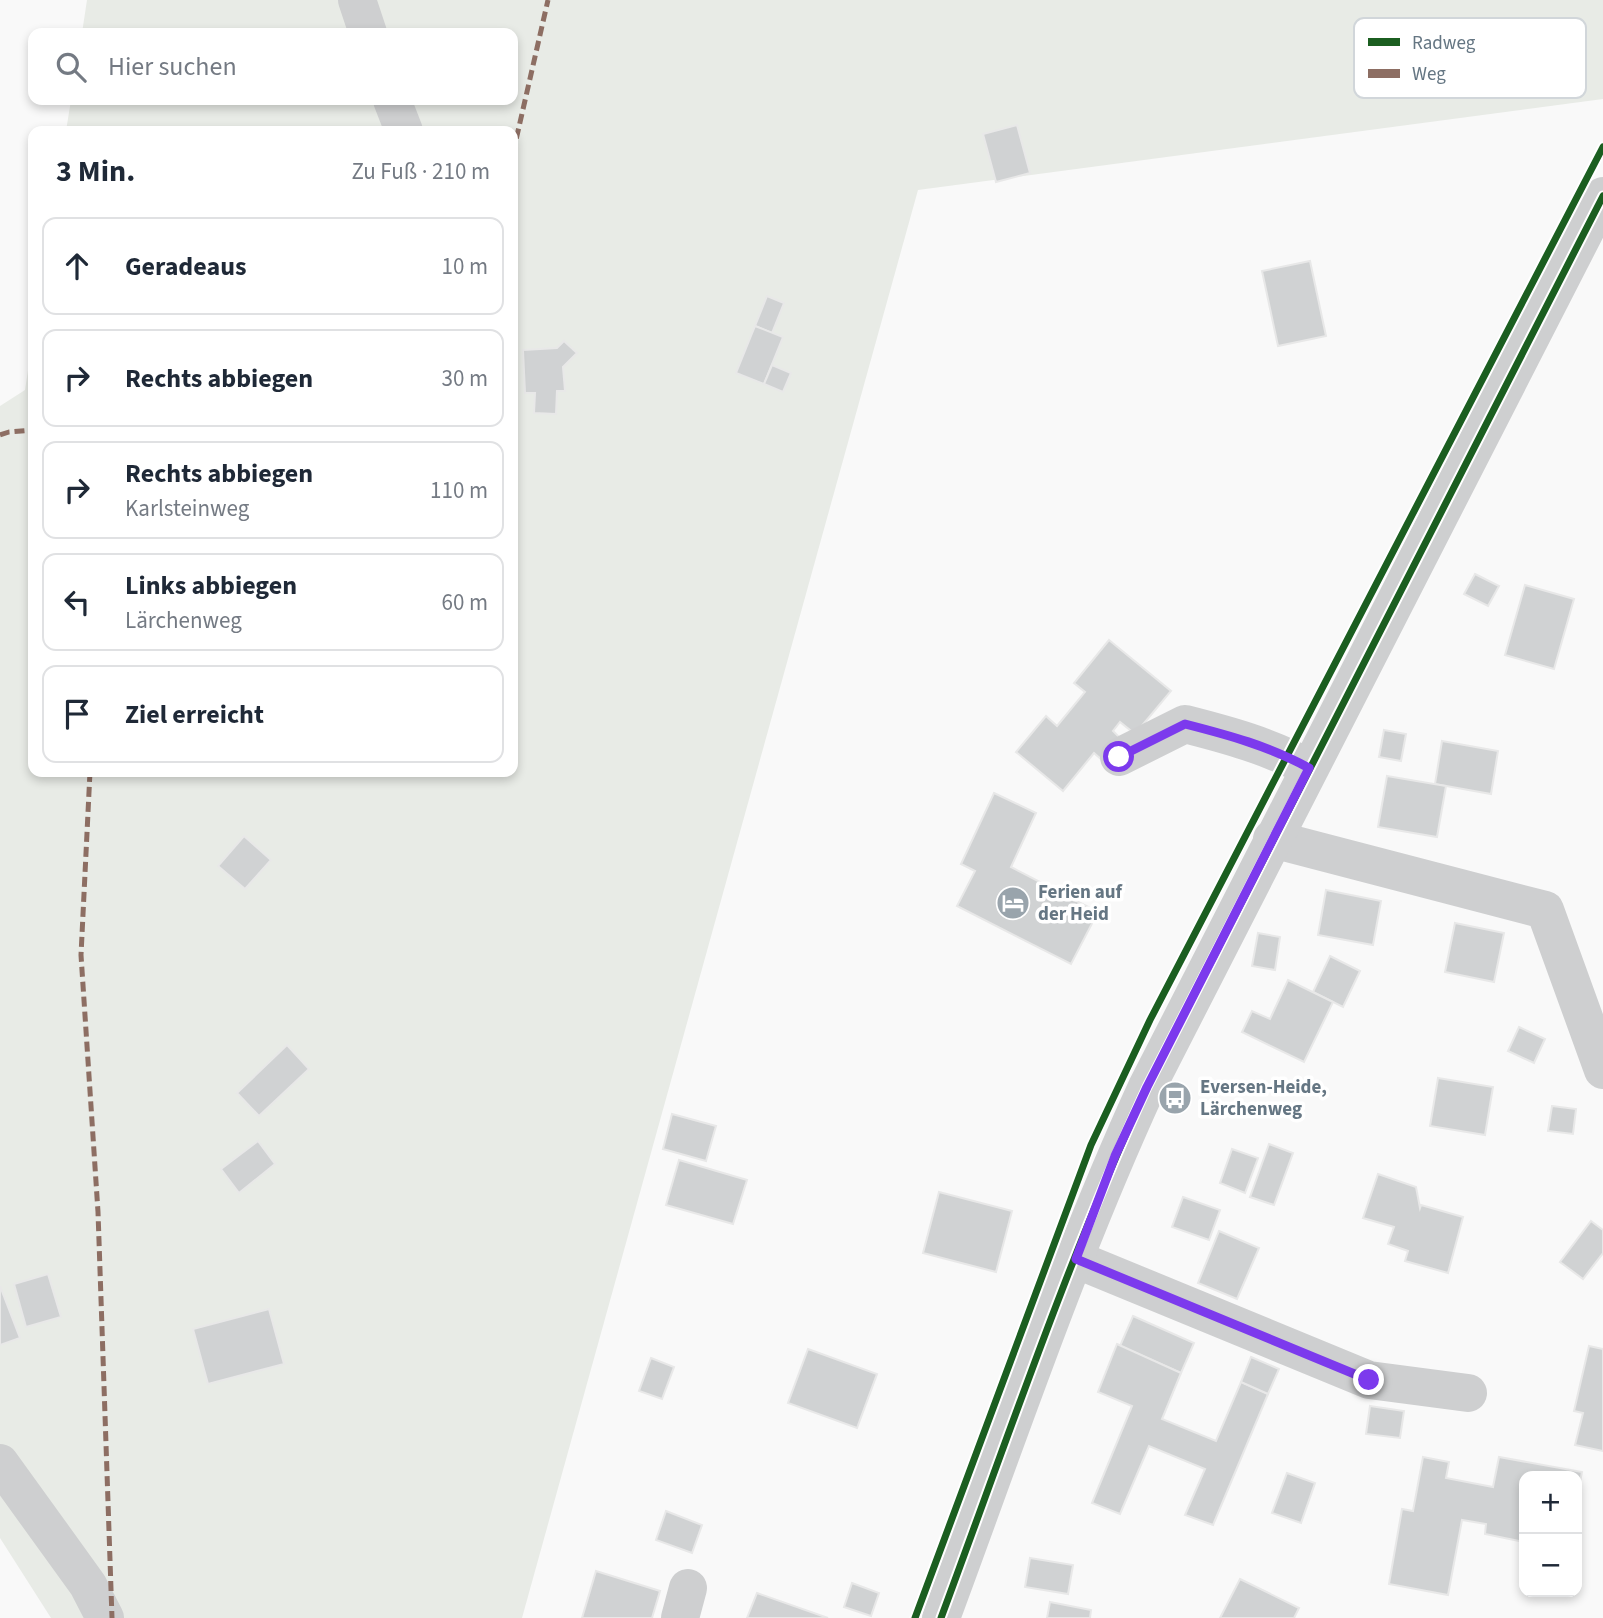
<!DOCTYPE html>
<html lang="de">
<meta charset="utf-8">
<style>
body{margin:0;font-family:"Source Sans 3",sans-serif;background:#f6f6f7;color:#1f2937}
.controls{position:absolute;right:21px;bottom:21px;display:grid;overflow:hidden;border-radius:14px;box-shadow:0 4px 10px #0003}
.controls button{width:63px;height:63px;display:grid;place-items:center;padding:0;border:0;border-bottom:2px solid #e0e1e3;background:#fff;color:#1f2937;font:35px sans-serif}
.stop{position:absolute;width:21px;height:21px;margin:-16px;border:5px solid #7c3aed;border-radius:50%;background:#fff}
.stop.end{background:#7c3aed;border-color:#fff;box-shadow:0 2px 7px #0008}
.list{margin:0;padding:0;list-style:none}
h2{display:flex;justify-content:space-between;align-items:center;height:91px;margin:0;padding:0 28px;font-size:30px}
h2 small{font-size:23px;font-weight:400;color:#747a83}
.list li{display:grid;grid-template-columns:46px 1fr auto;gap:21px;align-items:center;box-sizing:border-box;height:98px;margin:0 14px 14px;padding:0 14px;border:2px solid #e0e1e3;border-radius:14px}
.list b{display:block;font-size:26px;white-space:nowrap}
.list p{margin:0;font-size:23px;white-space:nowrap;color:#747a83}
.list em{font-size:23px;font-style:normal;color:#747a83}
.icon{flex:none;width:38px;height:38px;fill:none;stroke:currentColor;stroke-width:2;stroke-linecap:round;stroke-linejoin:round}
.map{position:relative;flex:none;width:1603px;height:1618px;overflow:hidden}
.search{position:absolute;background:#fff;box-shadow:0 4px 10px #0003;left:28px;top:28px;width:490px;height:77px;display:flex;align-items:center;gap:18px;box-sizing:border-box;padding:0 24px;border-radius:14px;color:#747a83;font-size:26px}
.panel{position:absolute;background:#fff;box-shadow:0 4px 10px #0003;left:28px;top:126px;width:490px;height:651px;border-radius:14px}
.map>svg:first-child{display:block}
</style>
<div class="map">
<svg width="1603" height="1618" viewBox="0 0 1603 1618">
<rect width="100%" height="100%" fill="#f9f9f9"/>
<path fill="#e8ebe6" d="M87 0H1603V99L918 190 522 1618H51L0 1538V406L25 390 33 338V772H513V131H66L71 100H513V33H82Z"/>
<g fill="#d0d2d3" stroke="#e8e8e8" stroke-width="2">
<path d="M1017 125 1030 173 996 182 983 134Z"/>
<path d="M1310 261 1326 336 1278 346 1262 271Z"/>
<path d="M767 296 784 303 772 333 755 326Z"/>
<path d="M755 326 783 337 764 384 736 373Z"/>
<path d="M564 341 577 353 563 367 565 391H557L556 414 534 413 535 393H525L523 350 557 348Z"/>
<path d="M772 365 791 373 783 392 764 384Z"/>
<path d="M1475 574 1499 586 1488 606 1464 594Z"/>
<path d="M1525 585 1574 599 1554 669 1505 655Z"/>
<path d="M1109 640 1171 691 1135 734 1120 722 1113 731 1120 738 1102 760 1094 753 1063 791 1016 752 1046 716 1057 726 1085 692 1074 683Z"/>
<path d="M1384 730 1406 734 1401 761 1379 757Z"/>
<path d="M1442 741 1498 751 1491 794 1435 784Z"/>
<path d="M1387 776 1446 786 1437 837 1378 827Z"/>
<path d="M994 793 1036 813 1011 867 1098 912 1071 964 957 906 975 871 961 864Z"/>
<path d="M244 836 271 860 245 889 218 866Z"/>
<path d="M1326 890 1381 901 1373 945 1318 935Z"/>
<path d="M1455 923 1504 933 1494 982 1445 972Z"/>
<path d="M1258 933 1280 937 1275 970 1252 966Z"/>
<path d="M1330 956 1360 971 1343 1007 1313 992Z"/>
<path d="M1288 980 1333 1002 1304 1062 1242 1032 1252 1011 1270 1019Z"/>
<path d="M1519 1027 1545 1039 1534 1063 1508 1051Z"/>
<path d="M287 1045 309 1069 259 1116 237 1093Z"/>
<path d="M1438 1078 1493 1087 1485 1135 1430 1126Z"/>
<path d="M1552 1106 1576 1109 1573 1134 1548 1131Z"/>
<path d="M672 1114 716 1126 706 1161 663 1149Z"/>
<path d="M258 1141 275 1164 239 1193 221 1169Z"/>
<path d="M1269 1144 1293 1153 1274 1205 1250 1197Z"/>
<path d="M1232 1149 1258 1158 1245 1193 1220 1183Z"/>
<path d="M679 1160 747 1180 733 1224 666 1205Z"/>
<path d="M1378 1174 1416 1187 1420 1208 1421 1205 1463 1217 1448 1273 1405 1261 1408 1251 1388 1244 1394 1227 1363 1218Z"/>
<path d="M939 1192 1012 1211 996 1272 923 1253Z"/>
<path d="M1183 1197 1220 1210 1209 1240 1172 1227Z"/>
<path d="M1591 1221 1603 1230V1253L1583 1279 1560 1262Z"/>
<path d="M1219 1231 1259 1248 1237 1299 1198 1283Z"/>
<path d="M48 1274 61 1317 26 1327 14 1284Z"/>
<path d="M0 1286 20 1338 0 1345Z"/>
<path d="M269 1309 284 1364 208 1384 193 1329Z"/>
<path d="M1133 1316 1194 1343 1181 1373 1120 1346Z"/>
<path d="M1117 1344 1181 1373 1162 1419 1216 1441 1241 1382 1268 1394 1213 1525 1185 1515 1205 1469 1149 1446 1120 1514 1092 1503 1132 1406 1098 1392Z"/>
<path d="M1589 1346 1603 1349V1451L1575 1445 1583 1413 1574 1411Z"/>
<path d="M808 1349 877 1374 857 1428 788 1403Z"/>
<path d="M1251 1357 1279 1369 1268 1394 1241 1382Z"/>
<path d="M651 1358 674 1367 662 1399 639 1391Z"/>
<path d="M1370 1406 1404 1411 1400 1438 1366 1434Z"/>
<path d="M1423 1457 1449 1462 1446 1478 1493 1487 1499 1457 1582 1472 1577 1498V1476H1524V1542L1485 1534 1486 1524 1462 1520 1448 1595 1389 1584 1402 1509 1413 1511Z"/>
<path d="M1287 1473 1315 1483 1301 1523 1272 1513Z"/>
<path d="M666 1511 702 1525 692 1553 656 1540Z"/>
<path d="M1030 1558 1073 1565 1068 1594 1025 1587Z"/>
<path d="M596 1571 660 1591 652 1618H582Z"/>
<path d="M1240 1579 1299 1608 1294 1618H1220Z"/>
<path d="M852 1583 879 1593 871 1616 844 1607Z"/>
<path d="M757 1593 828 1618H747Z"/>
<path d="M1050 1602 1091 1610 1090 1618H1047Z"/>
</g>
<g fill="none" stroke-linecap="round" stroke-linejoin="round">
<g stroke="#cecfd0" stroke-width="38">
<path d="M357 0 368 33"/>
<path d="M392 100 404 131"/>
<path d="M1119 757 1185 724C1228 735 1269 746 1309 768"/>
<path d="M1272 839 1545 910 1603 1070"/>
<path d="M1075 1259 1369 1380 1468 1393"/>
<path d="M0 1463 88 1585 105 1618"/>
<path d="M680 1618 688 1588"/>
<path d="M941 1618C1007 1440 1068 1259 1147 1087L1603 196"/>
</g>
<g stroke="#8d6e63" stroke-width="5" stroke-dasharray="10 5" stroke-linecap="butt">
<path d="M513 153 548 0"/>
<path d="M0 435 9 432 33 430"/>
<path d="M90 772 81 955 98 1212 112 1618"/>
</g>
<defs>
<g id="cycleway">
<path d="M915 1618 1091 1145 1150 1020 1603 147"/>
<path d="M941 1618C1007 1440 1068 1259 1147 1087L1603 196"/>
</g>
</defs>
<use href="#cycleway" stroke="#fff" stroke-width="11"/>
<use href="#cycleway" stroke="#1b5e20" stroke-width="7"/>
</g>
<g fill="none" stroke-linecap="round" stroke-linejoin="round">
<path stroke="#7c3aed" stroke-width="9" d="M1119 757 1185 724C1228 735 1269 746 1309 768L1147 1087 1115 1156 1076 1259 1369 1380"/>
</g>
<defs>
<symbol id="hotel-disc" viewBox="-11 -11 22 22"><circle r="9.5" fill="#99a4ac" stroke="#fff"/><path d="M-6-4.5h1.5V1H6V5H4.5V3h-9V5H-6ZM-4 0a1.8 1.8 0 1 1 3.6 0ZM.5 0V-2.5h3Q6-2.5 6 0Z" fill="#fff"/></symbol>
<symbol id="bus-disc" viewBox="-11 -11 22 22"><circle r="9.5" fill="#99a4ac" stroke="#fff"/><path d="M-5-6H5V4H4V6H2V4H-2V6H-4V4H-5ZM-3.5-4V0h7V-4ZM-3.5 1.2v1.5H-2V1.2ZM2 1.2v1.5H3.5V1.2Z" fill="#fff"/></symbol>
</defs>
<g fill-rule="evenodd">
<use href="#hotel-disc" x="994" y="884" width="38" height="38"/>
<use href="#bus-disc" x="1156" y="1079" width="38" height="38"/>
</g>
<g text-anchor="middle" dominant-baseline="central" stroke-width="7" stroke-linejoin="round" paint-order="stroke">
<g font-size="19" font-weight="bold" fill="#657683" stroke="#fff" text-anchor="start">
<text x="1038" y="892">Ferien auf<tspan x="1038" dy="22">der Heid</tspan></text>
<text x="1200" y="1087">Eversen-Heide,<tspan x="1200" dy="22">Lärchenweg</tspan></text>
</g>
</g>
<rect x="1354" y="18" width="232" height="80" rx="10" fill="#fff" stroke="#d1d6da" stroke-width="2"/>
<rect x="1368" y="38" width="32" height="8" fill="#1b5e20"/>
<rect x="1368" y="69" width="32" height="9" fill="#8d6e63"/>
<g font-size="19" fill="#657683">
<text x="1412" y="49">Radweg</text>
<text x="1412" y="80">Weg</text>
</g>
</svg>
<div class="controls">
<button>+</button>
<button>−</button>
</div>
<div class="stop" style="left:1119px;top:757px"></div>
<div class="stop end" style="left:1369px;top:1380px"></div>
<div class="search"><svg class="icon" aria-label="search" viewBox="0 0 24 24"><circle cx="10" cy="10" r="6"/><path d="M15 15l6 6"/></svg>Hier suchen</div>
<section class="panel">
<h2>3 Min.<small>Zu Fuß · 210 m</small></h2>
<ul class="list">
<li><svg class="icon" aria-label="ahead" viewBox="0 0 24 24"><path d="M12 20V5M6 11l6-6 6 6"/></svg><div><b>Geradeaus</b></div><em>10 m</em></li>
<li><svg class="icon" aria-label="right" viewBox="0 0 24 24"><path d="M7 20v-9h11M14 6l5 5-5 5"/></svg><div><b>Rechts abbiegen</b></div><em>30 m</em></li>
<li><svg class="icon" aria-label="right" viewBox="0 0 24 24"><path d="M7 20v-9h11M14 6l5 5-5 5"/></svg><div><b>Rechts abbiegen</b><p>Karlsteinweg</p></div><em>110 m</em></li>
<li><svg class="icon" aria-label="left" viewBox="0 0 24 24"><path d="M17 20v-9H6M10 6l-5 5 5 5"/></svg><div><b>Links abbiegen</b><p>Lärchenweg</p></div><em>60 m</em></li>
<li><svg class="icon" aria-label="arrive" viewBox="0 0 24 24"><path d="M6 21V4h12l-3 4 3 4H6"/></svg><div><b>Ziel erreicht</b></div></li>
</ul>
</section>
</div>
